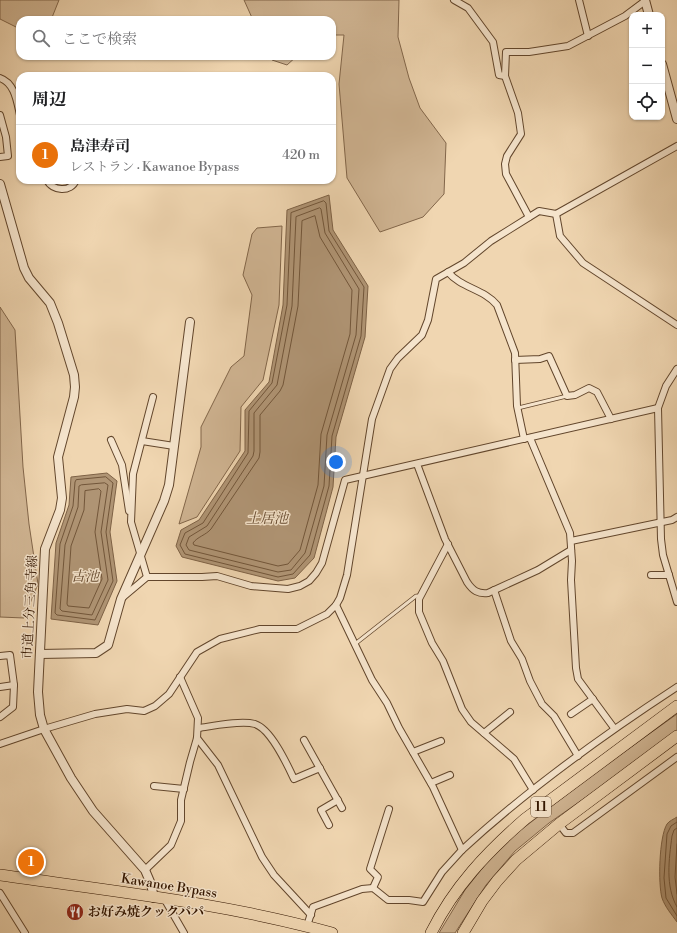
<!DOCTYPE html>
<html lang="ja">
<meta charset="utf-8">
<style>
body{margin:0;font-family:"Libre Bodoni","Noto Serif JP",serif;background:#f2f2f2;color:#202124}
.controls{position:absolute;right:12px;top:12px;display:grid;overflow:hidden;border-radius:8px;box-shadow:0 1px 3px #0004}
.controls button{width:36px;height:36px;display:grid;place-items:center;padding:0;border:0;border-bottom:1px solid #e0e0e0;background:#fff;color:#202124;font:20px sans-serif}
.you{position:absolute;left:336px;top:462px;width:14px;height:14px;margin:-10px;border:3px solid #fff;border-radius:50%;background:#1a73e8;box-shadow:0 0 0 6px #1a73e833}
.badge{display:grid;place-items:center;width:26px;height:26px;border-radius:50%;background:#1a73e8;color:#fff;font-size:13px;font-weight:700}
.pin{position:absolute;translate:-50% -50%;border:2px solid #fff;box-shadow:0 1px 4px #0006}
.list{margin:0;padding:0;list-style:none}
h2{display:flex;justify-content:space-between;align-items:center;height:52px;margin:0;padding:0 16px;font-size:17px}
h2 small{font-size:13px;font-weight:400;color:#757577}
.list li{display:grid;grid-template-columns:26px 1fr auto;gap:12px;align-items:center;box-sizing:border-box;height:60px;padding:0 16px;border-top:1px solid #e0e0e0}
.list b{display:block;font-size:15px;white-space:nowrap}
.list p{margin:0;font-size:13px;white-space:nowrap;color:#757577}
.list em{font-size:13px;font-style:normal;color:#757577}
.icon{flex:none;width:22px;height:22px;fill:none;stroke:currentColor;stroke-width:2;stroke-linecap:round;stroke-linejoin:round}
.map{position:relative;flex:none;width:677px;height:933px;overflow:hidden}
.search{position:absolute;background:#fff;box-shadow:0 1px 3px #0004;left:16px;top:16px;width:320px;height:44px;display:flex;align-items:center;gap:10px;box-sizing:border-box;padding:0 14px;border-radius:12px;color:#757577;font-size:15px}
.panel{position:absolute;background:#fff;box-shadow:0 1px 3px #0004;left:16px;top:72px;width:320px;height:112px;border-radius:12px}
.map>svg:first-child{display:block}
</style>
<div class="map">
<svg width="677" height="933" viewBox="0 0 677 933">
<rect width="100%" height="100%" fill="#f0d6b1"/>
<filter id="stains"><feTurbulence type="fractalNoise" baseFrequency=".005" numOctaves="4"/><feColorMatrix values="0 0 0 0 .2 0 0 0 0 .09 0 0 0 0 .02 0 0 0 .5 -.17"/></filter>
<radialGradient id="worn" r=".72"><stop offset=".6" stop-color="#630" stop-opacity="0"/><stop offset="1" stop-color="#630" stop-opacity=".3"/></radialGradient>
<g fill="#d0b593" stroke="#82664a">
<path d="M0 0H59L51 20H20V29L0 19Z"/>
<path d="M244 0H399L398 37 409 78 420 108 446 143 444 194 423 217 380 232 347 178 339 84 344 35H332V20H253Z"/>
<path d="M270 56H297L287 65 272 60Z"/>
<path d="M282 226 279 305 263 380 241 407 240 451 197 517 179 524 201 447V427L231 367 244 356 252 295 243 275 252 234 257 228Z"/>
<path d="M0 307 15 330 23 467 29 524 38 584 24 618 0 617Z"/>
<path d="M677 714V730L602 786 549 823 515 851 486 885 455 933H439L465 890 488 861 517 833 596 772Z"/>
</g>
<g fill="#b09575" stroke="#7e6246">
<path d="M329 195 333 230 368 286 365 337 336 437 333 487 314 558 295 578 278 581 182 557 176 546 181 530 199 520 245 451V410L269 382 283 305 287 210Z"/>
<path d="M107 473 117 481 110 532 117 581 98 625 51 619 56 543 69 505 71 477Z"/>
<path d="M677 817V922C672 915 665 907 662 898 658 884 659 837 667 824 669 821 674 819 677 817Z"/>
</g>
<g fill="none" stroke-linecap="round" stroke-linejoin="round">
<g stroke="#72563a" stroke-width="1">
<path d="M324 201 326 203 329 231 364 287 361 336 332 436 329 486 310 555 293 574 278 577 185 554 180 545 185 533 203 523 248 453 249 411 272 383 287 305 291 213Z"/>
<path d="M320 208 321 209 325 233 359 289 356 335 327 435 324 486 305 553 291 570 278 572 189 550 186 545 189 537 207 526 253 456 254 451V413L277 385 292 306 296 217Z"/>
<path d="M315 216 320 237 352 290 350 334 321 434 318 485 300 550 288 564 278 566 194 545 193 543C197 537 206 535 211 529L259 458 260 452V415L280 391 283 385 298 306 302 221Z"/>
<path d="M106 477 113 483 106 532 113 581 95 620 57 615 55 613 60 544 73 506 75 482 76 480Z"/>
<path d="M105 483 108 485 101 532 108 580 92 615 62 611 60 609 65 545 78 507 79 486 81 485Z"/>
<path d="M99 489 101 491 95 532 102 579 89 608 68 606 67 604 71 546 84 510 85 491Z"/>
<path d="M677 822 671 826 667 834 664 878 666 898 677 916"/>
<path d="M677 828 674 830 672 836C669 859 665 886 677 907"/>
<path d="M677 844 675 877 677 894"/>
</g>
<defs>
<g id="service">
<path d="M518 408 567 396"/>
<path d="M355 644 416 596H420"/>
</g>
<g id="minor">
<path d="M454 0 468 8 493 42 499 75 505 76"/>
<path d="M579 0 588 36"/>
<path d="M0 78C15 83 17 102 20 115"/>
<path d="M0 115 6 137 8 156 0 157"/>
<path d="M47 180C52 191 71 193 76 180"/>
<path d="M556 214 560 236 583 263 677 325"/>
<path d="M529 217 506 174 505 164 507 156 521 134 518 113 505 76 506 52H529L568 46 625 16 645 1"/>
<path d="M448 272C461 288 484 289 497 305L515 353 517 406 524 439"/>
<path d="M515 360 540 359 549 356 567 396 575 395 589 388 597 392 611 419"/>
<path d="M677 369 666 386 658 408 661 539 663 555 677 602"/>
<path d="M153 397 133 474 131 522 147 577H202L217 576 251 586 288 589 300 586 309 581 316 573 322 563 345 480 658 408"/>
<path d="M530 438 570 533 572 561 571 580 576 668 578 679 614 728"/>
<path d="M111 440 122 465 129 511"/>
<path d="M142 441 174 446"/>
<path d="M417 464 445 539 467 582C473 591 478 594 488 593L538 570 571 550"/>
<path d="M571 541 672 520 677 517"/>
<path d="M448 544 419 599V612L432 643 443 661 462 709 471 722 514 759 533 790"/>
<path d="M651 575H669"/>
<path d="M494 590 511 641 522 659 530 681 542 704 554 716 578 756"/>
<path d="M122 598 147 577"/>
<path d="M336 605 372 680 387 703 399 728 433 787 462 850C528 789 602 736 677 687"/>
<path d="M0 656 10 655 14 685 13 707 0 717"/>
<path d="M0 687 14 685"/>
<path d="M571 714 593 699"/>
<path d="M199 728C213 726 241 720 255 724 271 729 287 764 294 779L320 768"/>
<path d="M484 733 510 712"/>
<path d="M197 738 218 765 262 857 274 875 311 915"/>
<path d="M304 740 342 808"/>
<path d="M0 744 44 729 95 714 127 709 144 711 155 706 169 694 197 652 220 639 260 629H297L327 614 336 605 340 598 347 575 372 419 390 369 398 358 422 335 428 320 436 279 464 263 491 241 539 211 556 214 677 146"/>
<path d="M413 752 441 741"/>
<path d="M431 783 450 775"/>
<path d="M154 786 184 789"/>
<path d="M559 824 566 833H573L677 757"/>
<path d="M329 825 321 810 338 800"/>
<path d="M145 870 171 845 181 821V800L190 762 197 738 198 718 180 677"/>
<path d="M373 888 378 877 370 869 389 809"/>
<path d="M0 893 25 933"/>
<path d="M165 900 184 933"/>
<path d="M307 926 313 907 362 889 373 888 388 900H409L423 902 442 872 462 850"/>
</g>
<g id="tertiary">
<path d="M645 0 649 15"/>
<path d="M662 64 677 119"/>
<path d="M0 184 24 268 29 278 50 303 58 323 74 375 75 387 74 397 58 457 62 498 60 510 45 549 38 692 40 715 44 729 71 778 93 811 145 870 151 884 154 898"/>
<path d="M40 654 96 653 108 645 121 599 164 501 169 485 190 322"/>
</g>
<g id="trunk">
<path d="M0 875C110 891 225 903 332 933"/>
<path d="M431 933C454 887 486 853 525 819L677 706"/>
<path d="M463 933 482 901 497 881 516 860 559 824 677 736"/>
</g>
</defs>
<use href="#service" stroke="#62462c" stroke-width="4.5"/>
<use href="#minor" stroke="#62462c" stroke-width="8"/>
<use href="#tertiary" stroke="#62462c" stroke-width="10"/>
<use href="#trunk" stroke="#331600" stroke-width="12"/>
<use href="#service" stroke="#f5e4cc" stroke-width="3"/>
<use href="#minor" stroke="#f5e4cc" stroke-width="6"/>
<use href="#tertiary" stroke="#f5e4cc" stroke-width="8"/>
<use href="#trunk" stroke="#f0d6b1" stroke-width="11"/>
</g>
<defs>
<symbol id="restaurant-disc" viewBox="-11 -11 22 22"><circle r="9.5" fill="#8f2418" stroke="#f5e4cc"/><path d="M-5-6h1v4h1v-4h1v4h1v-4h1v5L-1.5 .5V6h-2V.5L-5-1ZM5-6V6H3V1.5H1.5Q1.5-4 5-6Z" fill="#fff"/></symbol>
</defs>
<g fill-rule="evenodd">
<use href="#restaurant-disc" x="65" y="902" width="20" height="20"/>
</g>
<g text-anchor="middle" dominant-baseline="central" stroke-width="3" stroke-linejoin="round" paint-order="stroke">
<rect fill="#f5e4cc" stroke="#6d543d" stroke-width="1" x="531" y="797" width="20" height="20" rx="3"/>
<g font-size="12" font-weight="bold" fill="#331600">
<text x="541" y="807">11</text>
</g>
<g font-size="13" fill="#331600" stroke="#f5e4cc">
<text transform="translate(30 607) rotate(-87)">市道上分三角寺線</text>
<text transform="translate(169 886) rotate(9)">Kawanoe Bypass</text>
</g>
<g font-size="13" font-weight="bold" fill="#331600" stroke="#f5e4cc" text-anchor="start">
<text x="88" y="912">お好み焼クックパパ</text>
</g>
<g font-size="14" font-style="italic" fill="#65492f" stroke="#f5e4cc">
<text x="267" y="519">土居池</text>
<text x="85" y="577">古池</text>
</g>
</g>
<rect width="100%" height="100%" filter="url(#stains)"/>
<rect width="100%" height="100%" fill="url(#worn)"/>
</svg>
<div class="controls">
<button>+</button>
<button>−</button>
<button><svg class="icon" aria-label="locate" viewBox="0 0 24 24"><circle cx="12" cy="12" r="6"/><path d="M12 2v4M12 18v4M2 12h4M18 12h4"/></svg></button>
</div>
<div class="you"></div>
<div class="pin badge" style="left:31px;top:862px;background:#e8710a">1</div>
<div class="search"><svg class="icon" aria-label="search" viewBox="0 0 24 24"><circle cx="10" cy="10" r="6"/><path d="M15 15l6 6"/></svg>ここで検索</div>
<section class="panel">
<h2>周辺<small></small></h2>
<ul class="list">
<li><span class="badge" style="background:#e8710a">1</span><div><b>島津寿司</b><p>レストラン · Kawanoe Bypass</p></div><em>420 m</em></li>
</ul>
</section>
</div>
